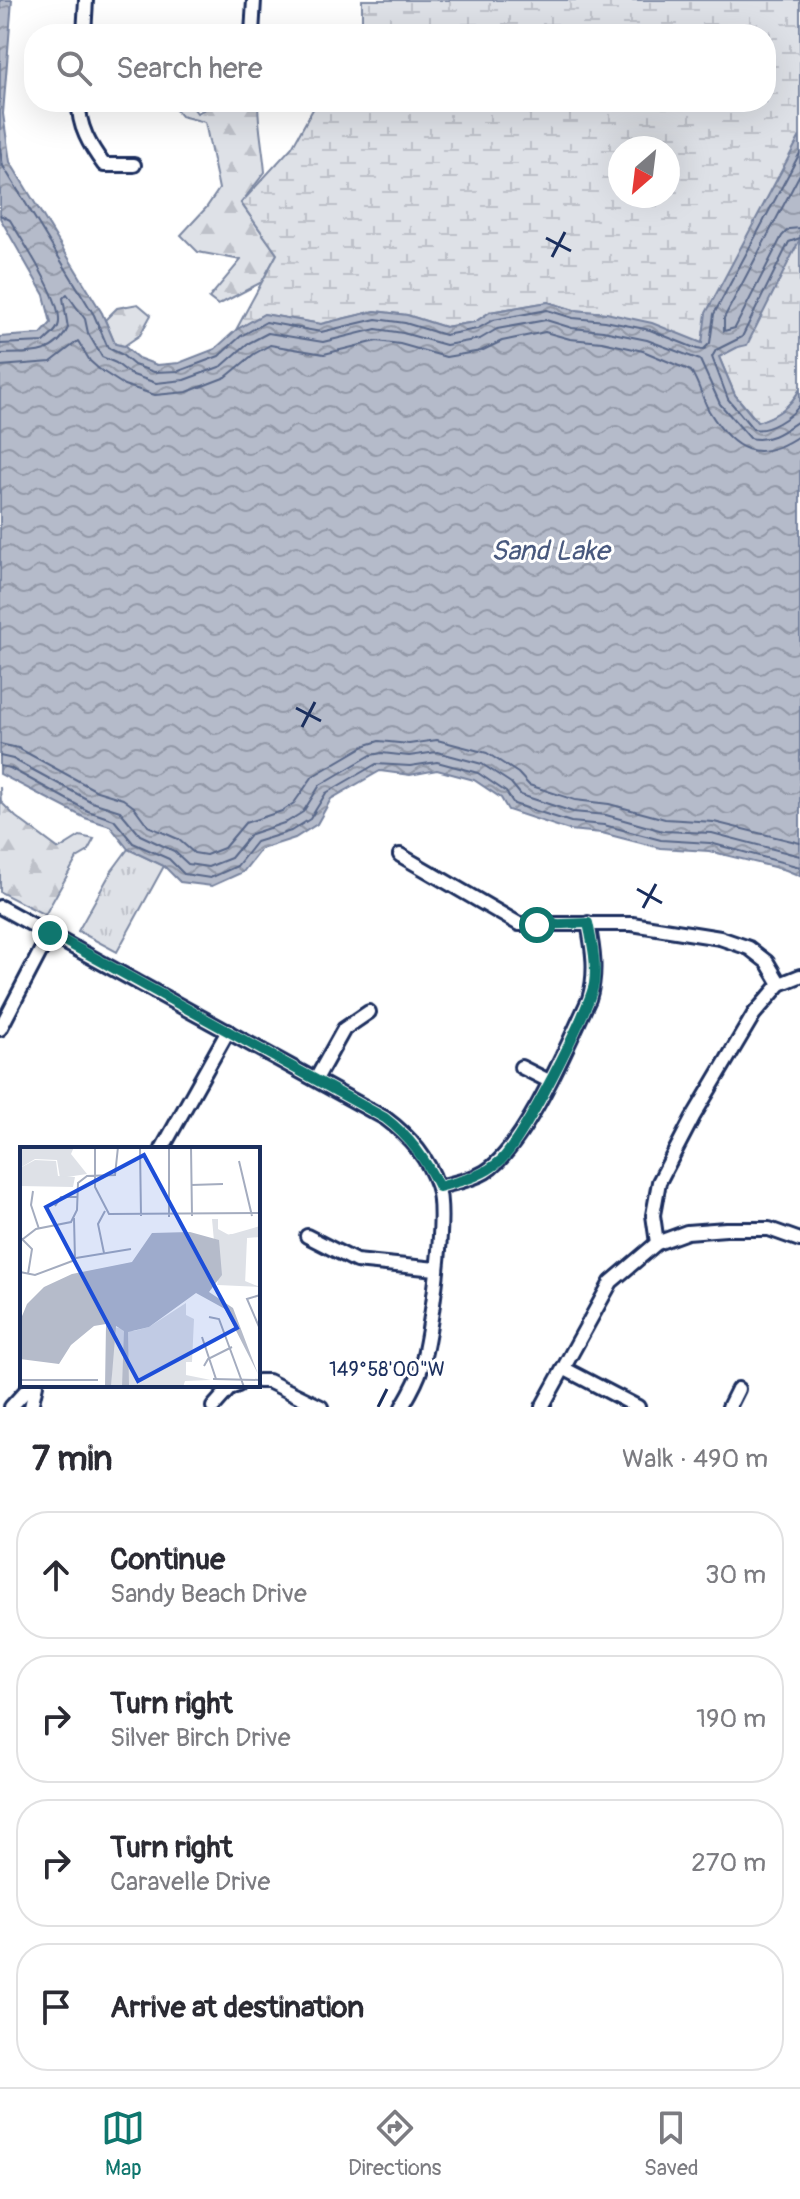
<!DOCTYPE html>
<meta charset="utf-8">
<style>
body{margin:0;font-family:Pangolin,sans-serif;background:#f7f7f7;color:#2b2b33}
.compass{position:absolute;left:608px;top:136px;width:72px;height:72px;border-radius:50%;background:#fff;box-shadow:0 8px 32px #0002;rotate:208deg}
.stop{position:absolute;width:24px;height:24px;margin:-18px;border:6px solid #0f766e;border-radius:50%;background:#fff}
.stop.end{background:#0f766e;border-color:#fff;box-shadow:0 2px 8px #0008}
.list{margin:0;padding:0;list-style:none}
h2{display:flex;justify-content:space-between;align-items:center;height:104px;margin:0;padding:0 32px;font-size:34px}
h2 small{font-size:26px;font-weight:400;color:#7c7c81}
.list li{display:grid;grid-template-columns:52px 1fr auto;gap:24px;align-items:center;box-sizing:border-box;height:128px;margin:0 16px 16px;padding:0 16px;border:2px solid #e1e1e2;border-radius:32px}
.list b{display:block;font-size:30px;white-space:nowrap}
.list p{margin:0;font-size:26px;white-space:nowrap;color:#7c7c81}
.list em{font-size:26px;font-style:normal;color:#7c7c81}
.icon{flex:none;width:44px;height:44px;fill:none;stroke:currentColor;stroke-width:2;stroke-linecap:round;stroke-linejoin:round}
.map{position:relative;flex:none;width:800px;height:1407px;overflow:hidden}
.search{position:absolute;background:#fff;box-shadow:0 8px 32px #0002;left:24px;right:24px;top:24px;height:88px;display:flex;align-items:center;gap:20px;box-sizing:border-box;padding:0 28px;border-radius:32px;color:#7c7c81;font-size:30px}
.sheet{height:680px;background:#fff}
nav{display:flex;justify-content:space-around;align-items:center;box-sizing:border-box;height:112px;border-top:2px solid #e1e1e2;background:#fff;font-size:22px;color:#7c7c81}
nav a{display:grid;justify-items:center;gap:4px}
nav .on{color:#0f766e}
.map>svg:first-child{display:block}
</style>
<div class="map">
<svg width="800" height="1407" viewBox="0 0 800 1407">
<defs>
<pattern id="forest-firs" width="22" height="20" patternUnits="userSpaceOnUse" patternTransform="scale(2)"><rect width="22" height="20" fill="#dee1e7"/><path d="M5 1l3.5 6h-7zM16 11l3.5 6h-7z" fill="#bec1c9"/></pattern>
<pattern id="wetland-marsh" width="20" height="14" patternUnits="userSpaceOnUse" patternTransform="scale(2)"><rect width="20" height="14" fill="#dee1e7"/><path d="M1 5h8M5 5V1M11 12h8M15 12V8" fill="none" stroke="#bec1c9"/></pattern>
<pattern id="park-tufts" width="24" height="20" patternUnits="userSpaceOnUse" patternTransform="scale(2)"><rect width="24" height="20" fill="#dee1e7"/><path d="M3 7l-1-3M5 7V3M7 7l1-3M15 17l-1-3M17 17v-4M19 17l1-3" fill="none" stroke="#bec1c9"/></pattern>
<pattern id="water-waves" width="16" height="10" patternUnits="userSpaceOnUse" patternTransform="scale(2)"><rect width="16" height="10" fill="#b5bbca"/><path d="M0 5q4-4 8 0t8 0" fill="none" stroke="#9298a7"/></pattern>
</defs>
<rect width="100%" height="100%" fill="#fff"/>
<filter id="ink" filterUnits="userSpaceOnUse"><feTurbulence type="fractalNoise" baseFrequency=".0125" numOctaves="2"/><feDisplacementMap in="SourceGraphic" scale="16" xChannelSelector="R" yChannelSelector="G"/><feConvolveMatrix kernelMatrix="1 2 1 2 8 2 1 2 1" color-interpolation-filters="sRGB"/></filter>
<g filter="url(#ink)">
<g fill="url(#forest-firs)" stroke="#7c88a2" stroke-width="2">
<path d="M169 102H189L197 113C217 102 235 102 258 102 258 126 263 148 265 172L241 203 277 254 262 282 218 305 209 298 241 260 198 252 181 235 206 208 219 189 205 122 181 116Z"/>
<path d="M138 304 151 315 140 335 124 346 115 344 105 320 117 308Z"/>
<path d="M0 787 1 802 16 817 59 849 80 836 94 839 87 852 77 858 45 915 0 892Z"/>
</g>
<path fill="url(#wetland-marsh)" stroke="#7c88a2" stroke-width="2" fill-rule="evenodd" d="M362 0H800V389C790 407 777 416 758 422L735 395 719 357 606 313 574 310 548 302 490 312 475 322 445 327 407 315 375 311 321 324 264 314 236 330 277 254 241 203 292 147 317 102H766V34H356L362 26ZM620 148H668V196H620Z"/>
<path fill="url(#park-tufts)" stroke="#7c88a2" stroke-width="2" d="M128 849 164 866 117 952 78 931 111 872Z"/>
<path fill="url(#water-waves)" stroke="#77839f" stroke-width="2" d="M0 0H12L3 114 10 162 102 313 115 344 124 346 138 358 157 365 179 363 215 349 236 330 264 314 321 324 375 311 407 315 445 327 475 322 490 312 548 302 574 310 606 313 652 323 702 343 706 313 800 136V239L747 345 738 347 719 357 735 395 757 422C777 416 790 407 800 389V876L786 870 709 851 660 848 602 833 569 830 508 810 501 798 474 780 437 770 410 775 380 771 331 799 317 824 295 838 261 849 243 872 212 886 180 882 164 866 128 849 110 826 85 818 0 774V337L41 334 51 323 44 295 0 218Z"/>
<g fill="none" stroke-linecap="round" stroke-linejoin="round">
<g stroke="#596789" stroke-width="2">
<path d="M0 148 3 166 94 315 108 348 121 354 134 365 154 372 179 371 219 356 241 336 266 322 321 332 376 319 405 323 445 335 477 329 493 320 547 310 573 318 605 321 650 330 697 349 703 350 710 343 714 314 800 153"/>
<path d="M800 174 724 318V331L735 328 782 236 789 229 800 228"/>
<path d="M0 215 10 220C23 242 61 298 59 322 59 330 49 337 44 342L0 344"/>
<path d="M800 238 789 242 742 337 716 350 712 357 728 399 753 429C769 432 790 418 800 405"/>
<path d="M0 354C29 353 54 357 68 328L63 298 67 294 85 319 88 333 102 357 116 363 130 374 156 383 184 380 222 366 247 344 268 333 323 342 376 329 403 333 446 345 480 339 497 329 546 320 572 328 603 331 647 340 700 360 720 404 750 438C769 443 785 430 800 420"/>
<path d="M0 366 51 362 78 341 90 361 99 369 124 385 155 395 187 392 226 377 254 354 270 345 324 354 377 341 400 344 446 357 481 351 502 341 545 332 570 339 602 342 643 351 691 371C699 383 702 398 709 411 734 452 758 464 800 435"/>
<path d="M0 744 18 748 97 791 123 799 134 807 148 826 178 839 194 853 206 855 224 848 245 823 282 811 294 803 313 776 366 745 379 741 409 744 437 740 487 753 518 773 529 785 575 800 609 804 665 819 714 822 800 843"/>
<path d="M0 756 13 759 92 802 120 811 140 835 174 851 188 864 208 867 231 858 251 834 287 822 303 812 320 785 371 755 382 753 409 756 437 752 482 764 511 783 521 795 573 812 606 815 663 831 712 833 800 856"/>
<path d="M0 766 10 768 88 811 114 820 133 843 169 859 184 874 210 878 237 866 256 842 291 831 310 819 326 793 376 764 410 766 437 762 478 773 506 792 514 804 571 822 604 825 661 840 710 843 800 867"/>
</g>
<defs>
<g id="minor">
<path d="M84 34 86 0"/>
<path d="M252 34 254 0"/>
<path d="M79 102C78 126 90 146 104 165H134"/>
<path d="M400 855 519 924H632L720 938 749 948 767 962 780 984"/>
<path d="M0 907 385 1118C408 1135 428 1158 437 1185 448 1215 430 1336 421 1368 417 1382 409 1395 402 1407"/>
<path d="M0 1029 50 933"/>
<path d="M521 1067 549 1081"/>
<path d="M316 1079 344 1029 369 1012"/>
<path d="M162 1149 228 1031"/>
<path d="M439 1187C453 1183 472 1180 485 1172 525 1147 568 1044 589 999 597 973 593 949 588 923"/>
<path d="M307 1236 356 1261 436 1269"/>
<path d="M657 1243 653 1215 659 1182 693 1117 754 1014 780 984 800 976"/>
<path d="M565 1369 638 1407"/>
<path d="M258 1381H268L321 1407"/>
<path d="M11 1407 31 1385"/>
<path d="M31 1407 36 1385"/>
<path d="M213 1407 230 1388 238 1385"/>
<path d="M542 1407 611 1282 657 1243 687 1232 726 1229H769L800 1240"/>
<path d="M729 1407 738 1389"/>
</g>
</defs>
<use href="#minor" stroke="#1b2f5e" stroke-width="18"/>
<use href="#minor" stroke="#fff" stroke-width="12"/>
</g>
</g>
<g fill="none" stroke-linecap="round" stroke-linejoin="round" filter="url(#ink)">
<path stroke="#0f766e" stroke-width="10" d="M50 933 385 1118C410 1137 425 1159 439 1187 460 1181 482 1177 500 1161 521 1143 589 1011 594 984 597 964 592 942 588 923L537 925"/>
</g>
<path fill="none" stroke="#1b2f5e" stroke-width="3" d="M546 238 571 251M552 257 565 232M296 708 321 721M302 727 315 702M637 889 662 903M643 908 656 884M378 1407 387 1389"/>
<g text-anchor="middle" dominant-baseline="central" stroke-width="6" stroke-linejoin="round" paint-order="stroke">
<g font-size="28" font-style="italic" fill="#49597e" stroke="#fff">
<text x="550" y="551">Sand Lake</text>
</g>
</g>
<g transform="translate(20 1147)">
<rect width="240" height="240" fill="#fff"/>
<path d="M0 0H54L51 7 67 27 40 31 37 13 15 12 0 21Z" fill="#dee1e7"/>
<path d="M15 13 36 14 38 29 55 30 53 40 0 39V21ZM192 72H198V82L209 88 240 79V90L227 91 225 105V134L240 140 198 138Z" fill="#dee1e7"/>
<path d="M166 156V168L174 172 172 215H166V228L191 233 165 234 163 240H91L94 180 114 184 129 180Z" fill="#dee1e7"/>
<path d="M211 87 227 91 225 138H197L203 115 194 91Z" fill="#dee1e7"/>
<path d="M170 85 199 93 202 128 189 145 213 161 238 227 205 162 176 146 129 180 108 185 109 240H102L104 184 96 179 91 240H85L86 177 74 179 51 198 39 217 0 212V174L7 157 24 140 52 127 112 115 132 86Z" fill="#b5bbca"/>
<path fill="none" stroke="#a4acbf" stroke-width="2" d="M75 0V40L89 67 240 66M120 0 121 69M149 0V70M171 0 172 69M219 14 232 69M171 38 203 37M13 44 11 58 19 82M35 59 41 50H57M0 90 12 102 8 127M3 92 16 82 51 75 57 63 58 36 67 29 95 28 98 0M84 106 78 77 85 64M56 111 111 102M0 125 15 128 55 113 54 71M240 148 227 152 240 182M189 170 199 172 224 240M182 190 196 232M184 219 188 212 212 200M193 232 240 233M0 233H78"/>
<path fill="#1d4ed8" fill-opacity="0.15" stroke="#1d4ed8" stroke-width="4" d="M124 8 217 181 118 234 26 60Z"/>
<rect width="240" height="240" fill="none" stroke="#1b2f5e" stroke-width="4"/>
</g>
<g font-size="20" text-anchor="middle" fill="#1b2f5e" stroke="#fff" stroke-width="6" stroke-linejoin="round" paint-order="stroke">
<text x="387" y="1376">149°58'00"W</text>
</g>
</svg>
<svg class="compass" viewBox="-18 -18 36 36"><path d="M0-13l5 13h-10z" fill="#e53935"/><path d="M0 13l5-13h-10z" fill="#7c7c81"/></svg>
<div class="stop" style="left:537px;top:925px"></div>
<div class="stop end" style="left:50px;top:933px"></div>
<div class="search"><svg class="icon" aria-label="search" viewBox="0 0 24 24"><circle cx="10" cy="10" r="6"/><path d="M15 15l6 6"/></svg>Search here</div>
</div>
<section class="sheet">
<h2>7 min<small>Walk · 490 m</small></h2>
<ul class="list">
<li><svg class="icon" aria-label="ahead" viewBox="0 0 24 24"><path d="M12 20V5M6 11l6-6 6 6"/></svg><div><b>Continue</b><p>Sandy Beach Drive</p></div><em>30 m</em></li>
<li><svg class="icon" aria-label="right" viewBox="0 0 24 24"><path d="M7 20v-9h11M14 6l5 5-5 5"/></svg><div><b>Turn right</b><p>Silver Birch Drive</p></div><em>190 m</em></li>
<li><svg class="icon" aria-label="right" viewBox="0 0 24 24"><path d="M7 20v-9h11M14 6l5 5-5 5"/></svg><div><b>Turn right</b><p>Caravelle Drive</p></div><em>270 m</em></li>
<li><svg class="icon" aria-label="arrive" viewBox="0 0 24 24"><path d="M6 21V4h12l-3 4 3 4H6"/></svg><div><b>Arrive at destination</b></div></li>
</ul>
</section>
<nav>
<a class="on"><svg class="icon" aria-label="map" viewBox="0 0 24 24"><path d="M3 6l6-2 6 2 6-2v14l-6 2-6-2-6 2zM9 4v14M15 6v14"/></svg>Map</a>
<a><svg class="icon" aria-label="directions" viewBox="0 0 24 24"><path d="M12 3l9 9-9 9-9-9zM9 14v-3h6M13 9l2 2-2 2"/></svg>Directions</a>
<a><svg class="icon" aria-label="saved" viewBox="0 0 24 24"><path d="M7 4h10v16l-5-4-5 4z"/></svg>Saved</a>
</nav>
